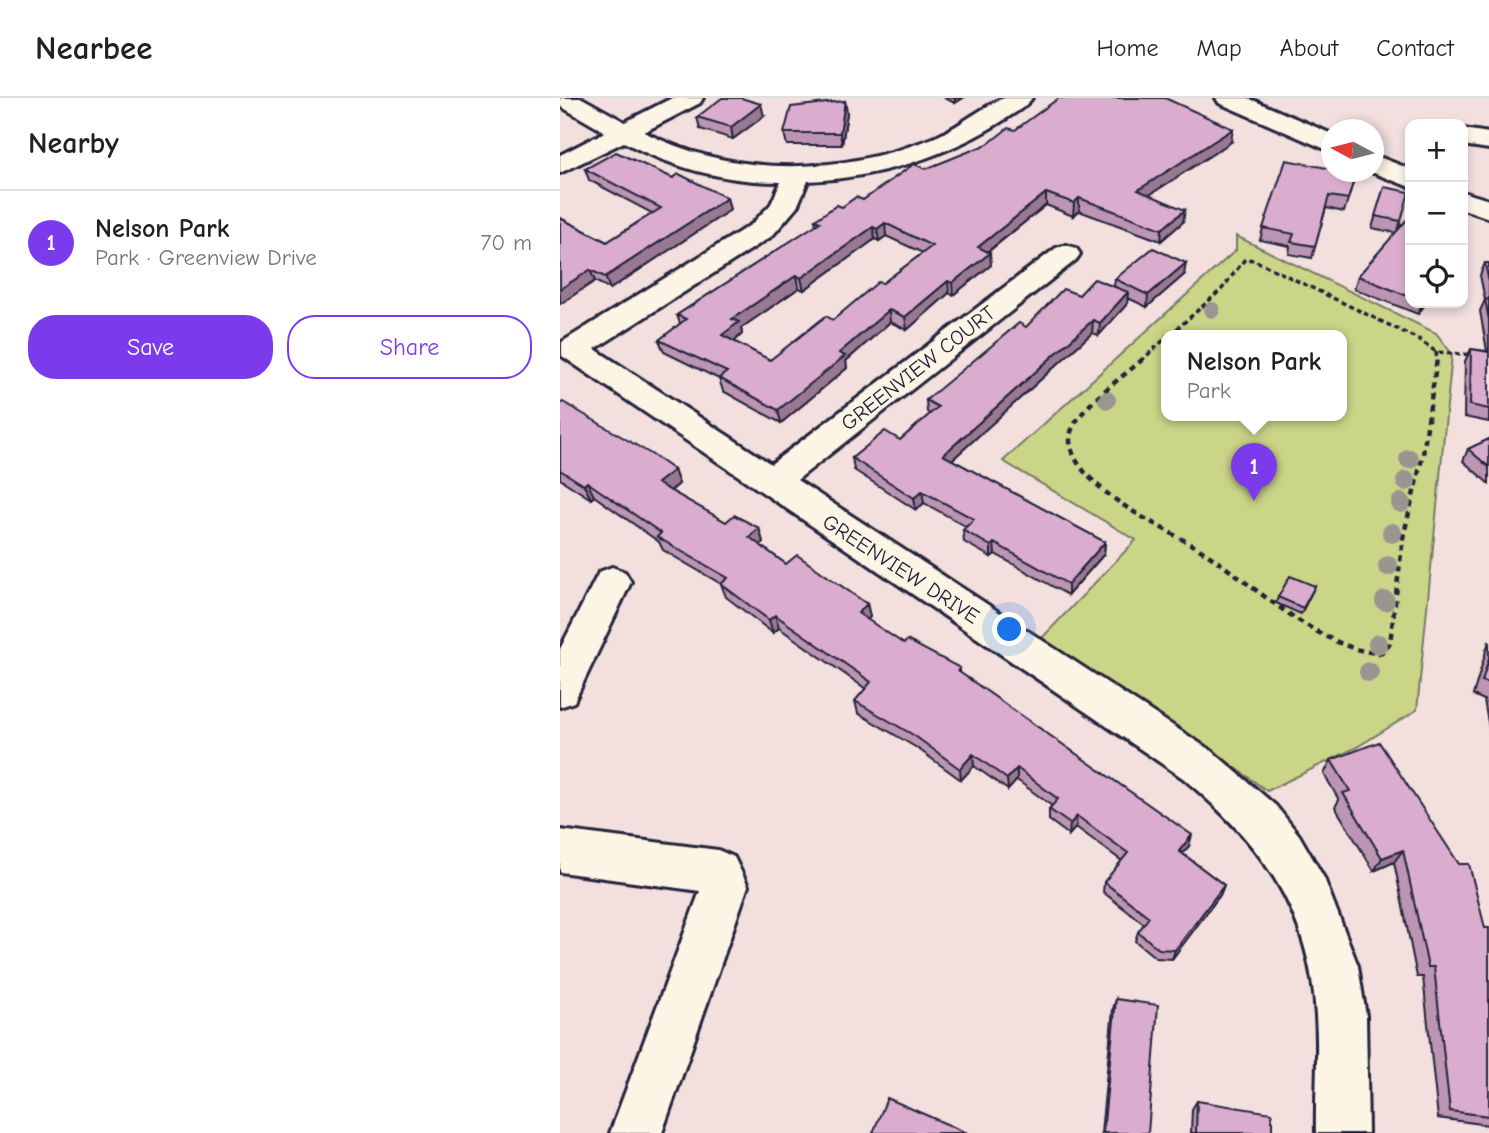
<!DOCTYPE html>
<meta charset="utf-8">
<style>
body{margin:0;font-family:"Comic Neue",sans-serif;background:#f6f6f6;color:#202124}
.controls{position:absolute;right:21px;top:21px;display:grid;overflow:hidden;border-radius:14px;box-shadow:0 4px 10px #0003}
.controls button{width:63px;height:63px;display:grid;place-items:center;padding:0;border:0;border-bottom:2px solid #e0e0e0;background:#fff;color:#202124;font:35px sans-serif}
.compass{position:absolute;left:761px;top:21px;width:63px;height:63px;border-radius:50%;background:#fff;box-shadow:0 4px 10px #0003;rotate:277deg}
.you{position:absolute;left:450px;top:532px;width:24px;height:24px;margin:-18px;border:5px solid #fff;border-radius:50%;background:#1a73e8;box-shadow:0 0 0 10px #1a73e833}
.badge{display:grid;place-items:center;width:46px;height:46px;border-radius:50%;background:#7c3aed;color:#fff;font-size:23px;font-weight:700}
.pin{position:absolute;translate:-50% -58px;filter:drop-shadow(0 2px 4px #0008)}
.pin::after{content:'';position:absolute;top:37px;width:24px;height:21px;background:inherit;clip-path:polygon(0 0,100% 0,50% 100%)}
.popup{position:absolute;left:601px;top:232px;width:186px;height:91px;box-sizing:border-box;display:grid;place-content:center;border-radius:14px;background:#fff;filter:drop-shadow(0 2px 5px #0005);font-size:23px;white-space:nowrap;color:#757577}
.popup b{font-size:26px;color:#202124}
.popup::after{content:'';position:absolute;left:50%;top:100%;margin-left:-14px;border:14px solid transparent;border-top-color:#fff}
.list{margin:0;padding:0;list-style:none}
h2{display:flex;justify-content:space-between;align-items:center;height:91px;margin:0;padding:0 28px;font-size:30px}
h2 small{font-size:23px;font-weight:400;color:#757577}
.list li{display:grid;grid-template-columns:46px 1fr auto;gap:21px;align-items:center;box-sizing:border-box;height:105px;padding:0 28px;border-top:2px solid #e0e0e0}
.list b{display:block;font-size:26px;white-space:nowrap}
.list p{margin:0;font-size:23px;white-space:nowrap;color:#757577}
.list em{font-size:23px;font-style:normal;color:#757577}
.actions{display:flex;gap:14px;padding:21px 28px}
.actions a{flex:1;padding:16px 0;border:2px solid #7c3aed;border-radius:28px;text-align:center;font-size:24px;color:#7c3aed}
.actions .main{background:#7c3aed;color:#fff}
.icon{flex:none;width:38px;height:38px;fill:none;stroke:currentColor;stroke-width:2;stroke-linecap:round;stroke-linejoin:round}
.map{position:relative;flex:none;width:929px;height:1035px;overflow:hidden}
header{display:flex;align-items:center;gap:42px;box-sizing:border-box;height:98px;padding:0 35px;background:#fff;border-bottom:2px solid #e0e0e0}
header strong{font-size:33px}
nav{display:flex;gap:38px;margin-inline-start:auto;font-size:24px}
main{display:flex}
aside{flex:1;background:#fff}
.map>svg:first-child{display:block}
</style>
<header>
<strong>Nearbee</strong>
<nav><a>Home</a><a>Map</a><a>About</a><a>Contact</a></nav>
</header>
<main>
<aside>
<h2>Nearby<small></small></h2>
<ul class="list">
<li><span class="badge">1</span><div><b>Nelson Park</b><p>Park · Greenview Drive</p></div><em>70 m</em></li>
</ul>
<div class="actions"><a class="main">Save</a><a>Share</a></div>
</aside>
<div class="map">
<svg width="929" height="1035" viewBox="0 0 929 1035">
<rect width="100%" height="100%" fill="#f2dfde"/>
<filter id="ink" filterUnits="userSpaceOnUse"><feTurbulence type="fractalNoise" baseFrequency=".0143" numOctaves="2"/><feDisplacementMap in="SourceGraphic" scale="14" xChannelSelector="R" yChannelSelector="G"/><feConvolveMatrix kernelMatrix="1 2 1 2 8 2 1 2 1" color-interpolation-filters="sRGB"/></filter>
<g filter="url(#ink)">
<path fill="#cad588" stroke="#767c62" stroke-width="2" fill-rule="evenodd" d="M676 138 876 235 892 256 857 612 797 649 707 693 638 642 480 542 576 442 443 363 676 152ZM606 237H782V317H606Z"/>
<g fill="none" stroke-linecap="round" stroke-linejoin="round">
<defs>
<g id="minor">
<path d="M0 0H22L65 24 112 0H143L140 5 84 34C176 81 285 77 380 37 398 29 431 3 445 0 454 0 464 0 472 0 466 9 456 14 447 20 389 58 318 80 248 83L237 109 212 138 35 251 211 366 496 150 506 147 516 150 520 156 516 162 237 382 653 654 716 708 739 737 764 780 798 868 806 918 808 1035H756C755 996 759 957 756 918 750 812 702 746 623 680L2 258V244L192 126 211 106 221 84C165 84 113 70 64 44L0 75V57L45 34 0 8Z"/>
<path d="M656 0H688L772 36V54L659 5Z"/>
<path d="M903 31 929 35V51L903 47Z"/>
<path d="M814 57 850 71V89L811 74Z"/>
<path d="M903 94 929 102V120L903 111Z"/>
<path d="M52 469 65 474 71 484 14 604 0 609V551L39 474Z"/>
<path d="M0 732 158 752 174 759 188 788 102 1035H50L140 793 0 774Z"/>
</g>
</defs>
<use href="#minor" stroke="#22223b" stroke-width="6"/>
<g stroke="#22223b" stroke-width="3.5" stroke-dasharray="5 3.5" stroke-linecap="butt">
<path d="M610 237 662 191 685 161 694 162 860 242 876 254 914 257"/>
<path d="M876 254 877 263"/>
<path d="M581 263 606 240"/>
</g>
<path stroke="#22223b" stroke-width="4.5" stroke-dasharray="6 5" stroke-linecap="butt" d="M583 261C564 278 509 316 510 341 510 363 532 383 548 396 576 418 609 433 639 451 687 481 764 555 821 555L830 545 843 440 863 356 877 261"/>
<use href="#minor" fill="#fcf5e5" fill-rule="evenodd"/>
</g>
<g fill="#9b9591">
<circle cx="652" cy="212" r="8"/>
<circle cx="547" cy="302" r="9"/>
<circle cx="849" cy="361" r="10"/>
<circle cx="846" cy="383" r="10"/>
<circle cx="841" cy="405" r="10"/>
<circle cx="832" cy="435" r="10"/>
<circle cx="828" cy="468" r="10"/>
<circle cx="825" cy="503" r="10"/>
<circle cx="818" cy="546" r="10"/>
<circle cx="809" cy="574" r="10"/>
</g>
<g fill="#bb95b2" stroke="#22223b" stroke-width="2" fill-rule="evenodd">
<path d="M384 0H403L395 5Z"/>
<path d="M285 3 287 15 282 47H227L224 35Z"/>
<path d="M204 18 173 41 140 31 137 19Z"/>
<path d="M455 32 671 44 589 97 623 124 601 143 519 113 513 118 486 107 428 154 431 167 393 197 389 195 347 232 330 224 286 263 287 270 221 325 163 293 159 281 104 254 99 242 120 226 117 217 256 127 255 122 282 109 303 102 366 71 428 46ZM326 138 363 155 273 222 210 262 174 244 182 236 181 230 239 190 244 192 315 141 319 143Z"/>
<path d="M25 71 113 80 167 100 170 112 50 191 35 183 0 206V120L47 144 92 115 29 82Z"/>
<path d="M796 75 784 114 766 110 752 160 729 156 730 148 700 142 703 130Z"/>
<path d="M824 89 841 123 837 133 850 118V205H866L858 216 794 191 798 178 836 135 812 130Z"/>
<path d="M925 165H929V324L904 319 905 263 911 251 927 253 920 213 925 202 920 177Z"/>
<path d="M624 177 587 209 568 200 567 206 539 237 532 235 392 362 545 444 544 456 508 497 435 456 431 459 404 444 403 432 407 429 364 405 356 412 294 372 292 360 340 342 370 316 367 314 366 302 466 229 519 197 554 189 555 181Z"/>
<path d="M0 306 114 372 119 386 111 393 166 424 199 430 203 444 200 447 226 466 307 506 310 519 307 522 344 546 400 570V575L629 748 622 755 664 787 660 797 612 861 596 860 575 843 578 834 584 826 543 794 544 784 562 763 516 729 509 737 489 722V711L492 708 457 682 448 692 414 668 401 682 357 650 298 615 295 603 306 591 219 530 213 535 166 499 161 486 103 452 99 444 34 398 31 401 0 381Z"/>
<path d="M929 341V386L903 363 908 351Z"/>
<path d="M755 488 741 516 716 505 718 499Z"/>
<path d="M929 543V630L924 602 913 597Z"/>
<path d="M771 662 925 830H929V1027L878 1020 863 879H857L834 764 814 773 775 709 779 702 764 676Z"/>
<path d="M556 901 588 1035H541L553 911Z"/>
<path d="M637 1003 712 1035H631L632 1011Z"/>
</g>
<g fill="#997991" stroke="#22223b" stroke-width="2">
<path d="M395 0H403L395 5Z"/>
<path d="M285 3 287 15 282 47 280 35Z"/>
<path d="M201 6 204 18 173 41 171 29Z"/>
<path d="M673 31 671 44 577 105 578 92Z"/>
<path d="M486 95V107L418 161V149Z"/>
<path d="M167 100 170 112 50 191 45 179Z"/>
<path d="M519 100V113L513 118 514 105Z"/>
<path d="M625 112 623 124 601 143 602 131Z"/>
<path d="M325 125 326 138 319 143 317 131Z"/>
<path d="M313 129 315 141 244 192 241 180Z"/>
<path d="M430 155 431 167 393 197 392 185Z"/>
<path d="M626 165 624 177 587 209 588 197Z"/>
<path d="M30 172 35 183 0 206V191Z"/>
<path d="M237 177 239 190 181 230 182 236 166 250 162 237 172 221Z"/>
<path d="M388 183 389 195 347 232 345 219Z"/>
<path d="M568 194 567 206 539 237 540 225Z"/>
<path d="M862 205H866L858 216Z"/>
<path d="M329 212 330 224 286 263 287 270 221 325 218 312 279 255Z"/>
<path d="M533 222 532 235 384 369 383 357Z"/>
<path d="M114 372 119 386 102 399 97 385Z"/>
<path d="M27 384 34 398 31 401 24 387Z"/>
<path d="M362 393 364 405 356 412 354 400Z"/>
<path d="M199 430 203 444 193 453 189 439Z"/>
<path d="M545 444 544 456 508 497V486Z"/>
<path d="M434 445 435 456 431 459V448Z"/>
<path d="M307 506 310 519 300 528 298 515Z"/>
<path d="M215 517 219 530 213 535 209 522Z"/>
<path d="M413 656 414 668 401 682 400 671Z"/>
<path d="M457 670V682L448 692 447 681Z"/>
<path d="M517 718 516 729 509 737 510 726Z"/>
<path d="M632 737 629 748 616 763 619 753Z"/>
<path d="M843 752 834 764 814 773 822 760Z"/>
<path d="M664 787 660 797 612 861 615 852Z"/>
</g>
<g fill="#daadcf" stroke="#22223b" stroke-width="2" fill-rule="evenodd">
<path d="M162 0H181L201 6 171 29 137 19Z"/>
<path d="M499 0H605L673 31 578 92 625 112 602 131 519 100 514 105 486 95 418 149 430 155 392 185 388 183 345 219 329 212 279 255 285 258 218 312 159 280 167 274 99 242 126 221 117 217 260 124 255 122 277 107 282 109 296 99 303 102 354 66 366 71 428 46 448 30 455 32ZM325 125 372 148 323 185 318 184 273 222 266 218 210 262 162 237 179 224 172 221 237 177 241 180 313 129 317 131Z"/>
<path d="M285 3 280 35H224L231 9Z"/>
<path d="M56 54 113 80 119 76 167 100 45 179 30 172 0 191V120L47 144 101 110 25 71Z"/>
<path d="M726 62 772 71V74H787L796 75 788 101 769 98 755 148 731 144 734 136 703 130Z"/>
<path d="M824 89 849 94 841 123 815 118Z"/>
<path d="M850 118V168L848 171 850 172V199L798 178Z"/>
<path d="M593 150 626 165 588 197 555 181Z"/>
<path d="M925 165H929V185Z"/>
<path d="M534 181 568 194 540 225 533 222 383 357 545 444 508 486 434 445 431 448 403 432 414 421 362 393 354 400 292 360 325 333 340 342 378 309 366 302 459 225 466 229 503 191 519 197Z"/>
<path d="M925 201 929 202V222Z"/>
<path d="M911 251 929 254V311L910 307Z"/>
<path d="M3 304 91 356 114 372 97 385 166 424 174 417 199 430 189 439 226 466 237 457 307 506 298 515 344 546 347 542 400 570 398 573 632 737 619 753 664 787 615 852 599 851 578 834 589 819 544 784 568 755 517 718 510 726 489 711 498 701 457 670 447 681 413 656 400 671 355 638 295 603 311 584 215 517 209 522 161 486 168 480 97 439 101 435 27 384 24 387 0 372V306Z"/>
<path d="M929 341V369L908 351Z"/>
<path d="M730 478 755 488 743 510 718 499Z"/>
<path d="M929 560V585L922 583Z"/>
<path d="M819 644 899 766H909L925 830H929V1018L890 1013 874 869H868L843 752 822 760 783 695 790 693 771 662Z"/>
<path d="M556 901 598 907 588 1035H543Z"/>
<path d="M327 1000 407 1035H313Z"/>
<path d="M637 1003 712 1015V1035H636Z"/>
</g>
</g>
<g text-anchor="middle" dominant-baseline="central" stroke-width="6" stroke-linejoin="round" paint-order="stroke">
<g font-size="21" fill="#22223b" stroke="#fcf5e5">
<text transform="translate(358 270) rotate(-38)">GREENVIEW COURT</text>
<text transform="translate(341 471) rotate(33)">GREENVIEW DRIVE</text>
</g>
</g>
</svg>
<div class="controls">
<button>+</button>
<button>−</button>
<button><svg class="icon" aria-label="locate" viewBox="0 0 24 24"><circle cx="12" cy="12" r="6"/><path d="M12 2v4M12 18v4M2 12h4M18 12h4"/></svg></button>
</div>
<svg class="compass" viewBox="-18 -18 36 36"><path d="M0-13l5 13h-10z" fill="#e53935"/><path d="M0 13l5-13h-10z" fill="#757577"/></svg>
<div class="you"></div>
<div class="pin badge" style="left:694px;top:403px">1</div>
<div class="popup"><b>Nelson Park</b>Park</div>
</div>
</main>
